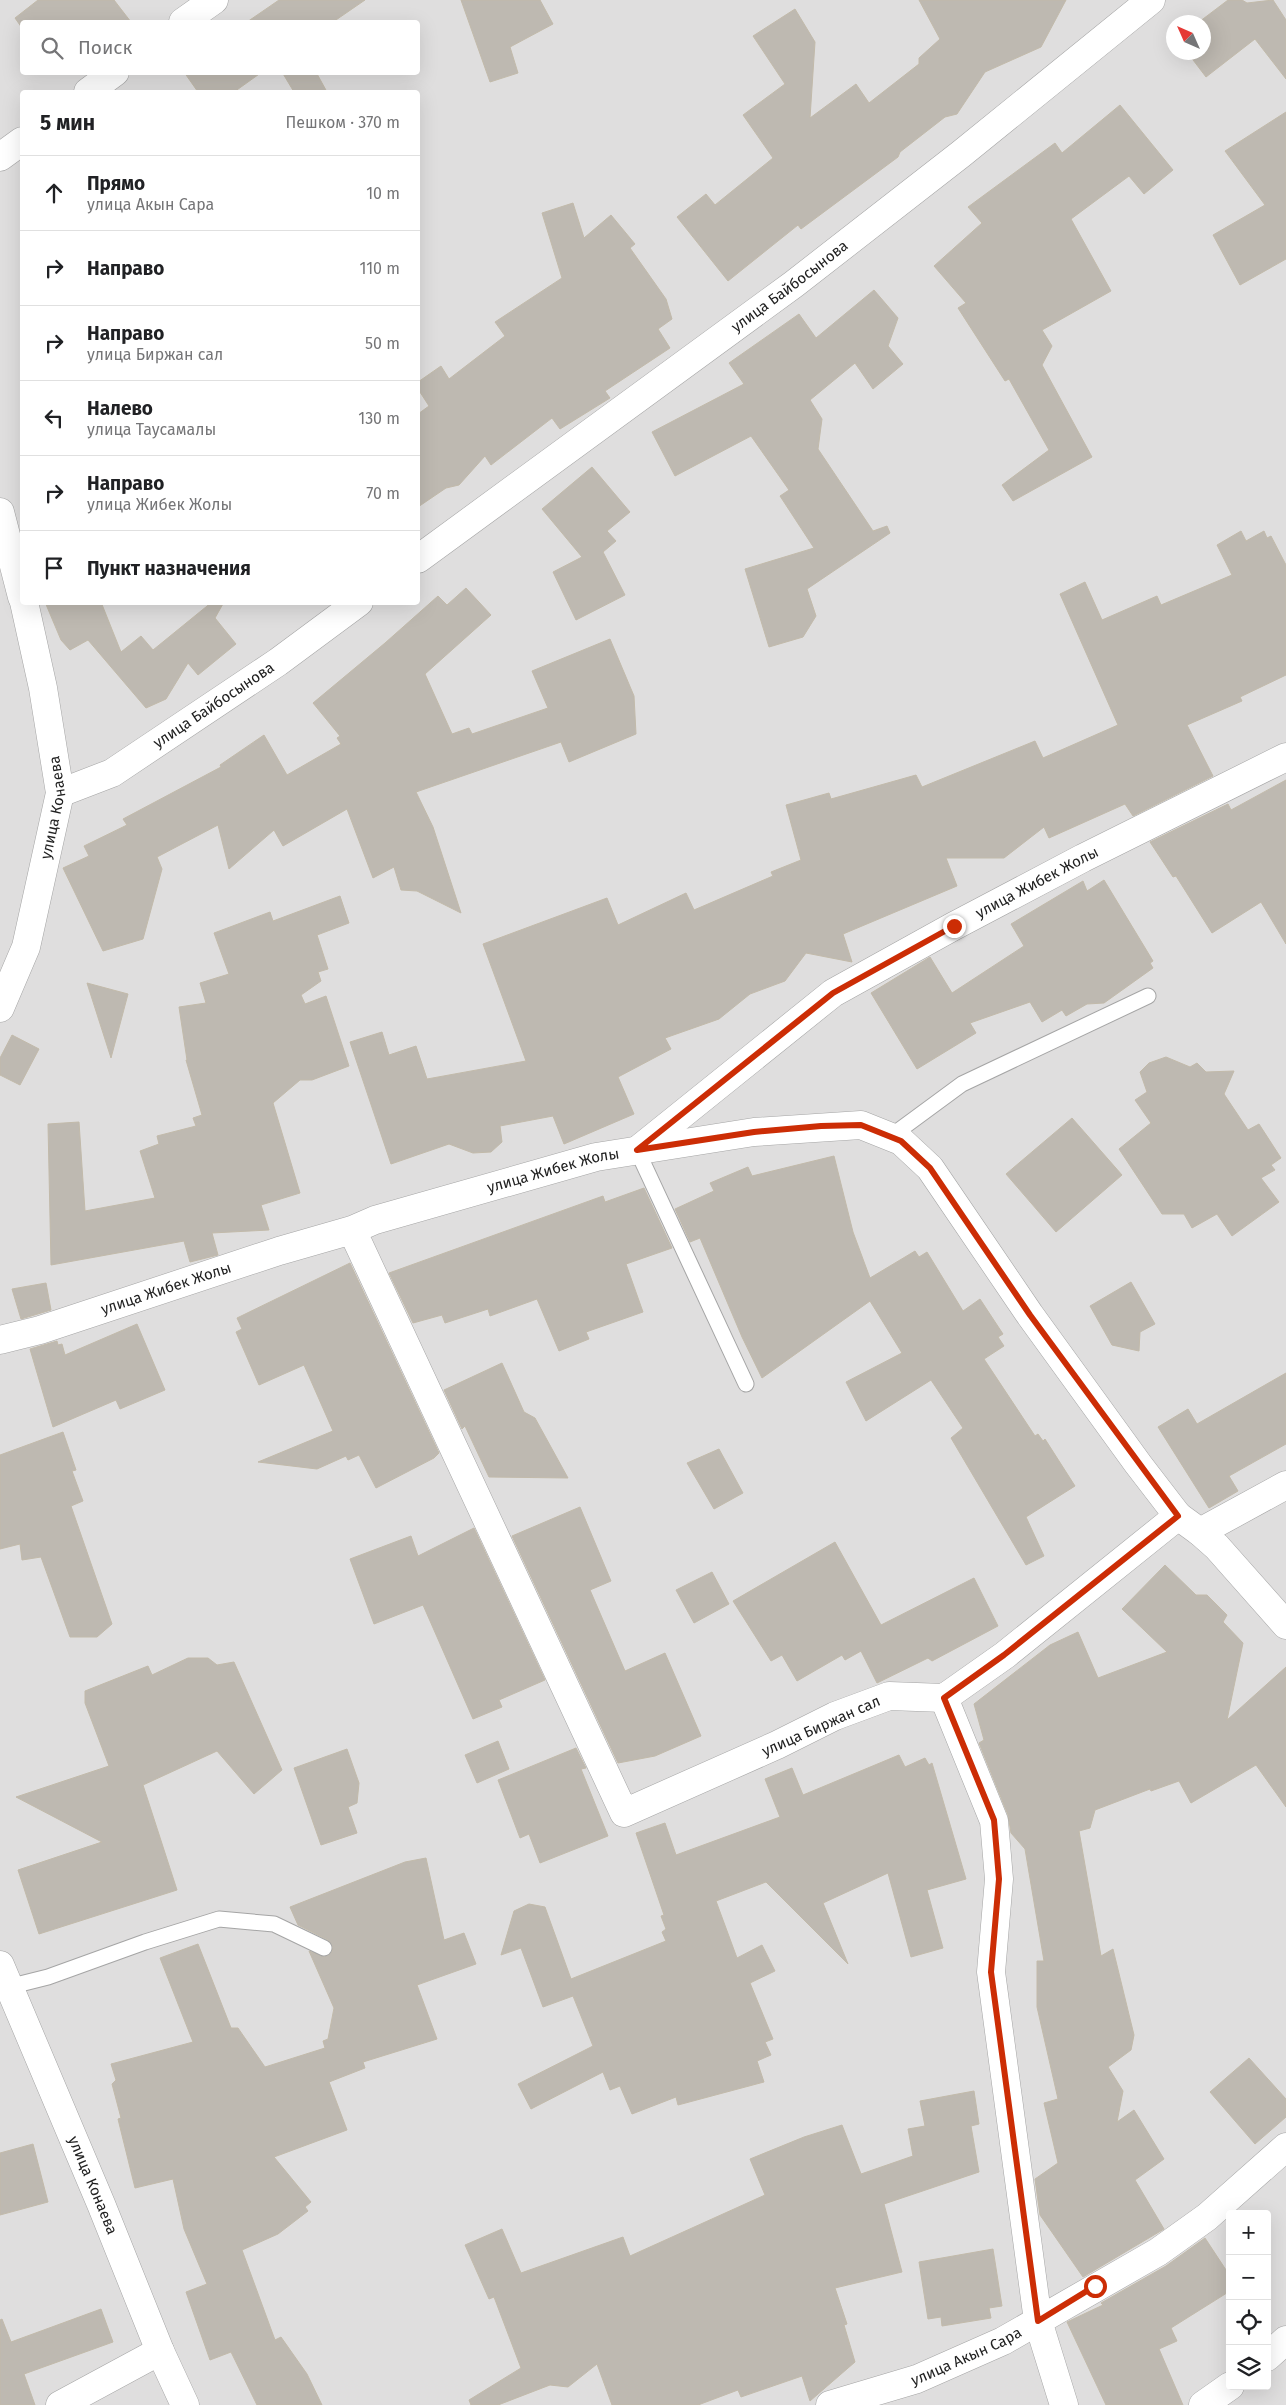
<!DOCTYPE html>
<html lang="ru">
<meta charset="utf-8">
<style>
body{margin:0;font-family:"Fira Sans",sans-serif;background:#f6f6f6;color:#202124}
.controls{position:absolute;right:15px;bottom:15px;display:grid;overflow:hidden;border-radius:5px;box-shadow:0 5px 20px #0002}
.controls button{width:45px;height:45px;display:grid;place-items:center;padding:0;border:0;border-bottom:1px solid #e0e0e0;background:#fff;color:#202124;font:25px sans-serif}
.compass{position:absolute;left:1166px;top:15px;width:45px;height:45px;border-radius:50%;background:#fff;box-shadow:0 5px 20px #0002;rotate:315deg}
.stop{position:absolute;width:15px;height:15px;margin:-11px;border:4px solid #cc2d05;border-radius:50%;background:#fff}
.stop.end{background:#cc2d05;border-color:#fff;box-shadow:0 1px 5px #0008}
.list{margin:0;padding:0;list-style:none}
h2{display:flex;justify-content:space-between;align-items:center;height:65px;margin:0;padding:0 20px;font-size:21px}
h2 small{font-size:16px;font-weight:400;color:#757577}
.list li{display:grid;grid-template-columns:32px 1fr auto;gap:15px;align-items:center;box-sizing:border-box;height:75px;padding:0 20px;border-top:1px solid #e0e0e0}
.list b{display:block;font-size:19px;white-space:nowrap}
.list p{margin:0;font-size:16px;white-space:nowrap;color:#757577}
.list em{font-size:16px;font-style:normal;color:#757577}
.icon{flex:none;width:28px;height:28px;fill:none;stroke:currentColor;stroke-width:2;stroke-linecap:round;stroke-linejoin:round}
.map{position:relative;flex:none;width:1286px;height:2405px;overflow:hidden}
.search{position:absolute;background:#fff;box-shadow:0 5px 20px #0002;left:20px;top:20px;width:400px;height:55px;display:flex;align-items:center;gap:12px;box-sizing:border-box;padding:0 18px;border-radius:5px;color:#757577;font-size:19px}
.panel{position:absolute;background:#fff;box-shadow:0 5px 20px #0002;left:20px;top:90px;width:400px;height:515px;border-radius:5px}
.map>svg:first-child{display:block}
</style>
<div class="map">
<svg width="1286" height="2405" viewBox="0 0 1286 2405">
<rect width="100%" height="100%" fill="#f1efe7"/>
<path fill="#dfdede" fill-rule="evenodd" d="M0 0H1286V2405H0ZM22 22H418V72H22ZM1174 22H1204V52H1174ZM22 92H418V602H22ZM1230 2214H1267V2386H1230Z"/>
<g fill="#beb9b1" stroke="#c2baaa">
<path d="M38 0H114L131 22H22V28L15 18Z"/>
<path d="M279 0H365L333 22H247Z"/>
<path d="M461 0H540L553 24 510 47 518 73 490 82Z"/>
<path d="M919 0H1066L1041 47 985 72 957 114 945 117 900 152 898 157 801 229 798 225 728 281 677 217 706 194 715 205 773 158 743 115 785 84 753 36 795 9 815 42 810 118 856 84 869 103 919 64V58L940 39Z"/>
<path d="M1228 0H1242L1247 3 1273 0 1286 20V79L1255 39 1206 77 1187 52H1204V22H1199Z"/>
<path d="M184 72H262L234 92H198Z"/>
<path d="M282 72H316L327 92H294Z"/>
<path d="M1120 105 1173 170 1144 194 1129 176 1071 219 1111 291 1042 330 1052 346 1042 365 1092 457 1013 501 1002 485 1049 450 1009 379 1005 381 958 308 966 303 934 266 982 223 968 207 1055 143 1062 153Z"/>
<path d="M1286 112V259L1240 285 1213 235 1265 205 1225 151Z"/>
<path d="M573 203 584 238 611 215 635 244 630 248 666 299 672 319 658 329 670 348 605 391 610 398 560 429 552 418 491 465 485 456 459 485 446 488 418 507V414L429 406 418 389V382L441 366 449 379 505 336 495 322 562 278 542 213Z"/>
<path d="M874 290 898 318 888 346 903 364 873 389 855 363 810 400 822 419 818 449 873 531 887 526 890 533 807 589 816 616 803 637 769 647 745 569 814 548 780 496 789 490 751 436 675 476 652 432 744 384 729 363 799 314 816 338Z"/>
<path d="M592 467 630 512 607 531 616 541 603 552 625 595 576 620 553 572 582 557 542 509Z"/>
<path d="M1241 531 1246 541 1264 531 1267 538 1271 536 1286 565V675L1240 697 1242 701 1187 725 1213 776 1133 816 1125 804 1049 838 1044 827 1004 858H946L957 886 843 934 852 962 806 953 785 981 750 994 719 1019 665 1038 671 1049 618 1077 634 1114 564 1144 553 1116 500 1126 502 1142 491 1152 473 1153 449 1144 391 1164 350 1042 382 1032 389 1055 416 1046 427 1079 526 1061 483 944 607 898 618 925 686 893 694 910 773 876 771 872 801 860 786 805 829 793 831 799 916 775 922 787 1035 741 1043 758 1118 725 1060 594 1085 582 1102 620 1157 596 1161 605 1232 575 1217 545Z"/>
<path d="M466 588 491 615 425 674 452 734 469 728 472 734 548 708 532 671 610 639 634 696 636 734 569 762 561 742 416 792 433 827 461 913 417 891 401 890 394 867 373 878 347 809 283 846 274 830 229 869 218 825 157 857 162 869 143 939 103 951 63 868 89 856 84 846 127 825 123 819 221 767 220 765 264 735 287 775 341 744 337 738 340 736 313 703 385 643 438 596 447 605Z"/>
<path d="M45 602H101L121 652 141 636 153 650 212 602H224L215 618 236 644 198 675 188 663 166 699 146 708 88 640 70 650 61 640Z"/>
<path d="M1286 780V944L1261 902 1212 933 1176 876 1173 877 1150 842 1228 804 1231 810Z"/>
<path d="M1104 880 1153 961 1150 963 1153 968 1104 1003 1087 1004 1066 1016 1062 1010 1042 1022 1030 1002 970 1023 976 1033 917 1069 871 993 930 957 952 993 1024 946 1011 924 1083 881 1087 891Z"/>
<path d="M340 896 349 923 317 935 328 969 318 972 321 981 301 995 305 1004 326 996 349 1066 312 1080H300L273 1103 300 1193 261 1205 269 1230 212 1233 218 1255 190 1262 184 1241 51 1265 48 1124 79 1122 85 1211 155 1198 140 1151 159 1144 157 1136 196 1126 193 1118 202 1115 186 1060H187L179 1007 206 1003 200 983 229 974 214 933 270 912 273 921Z"/>
<path d="M87 983 128 994 111 1058Z"/>
<path d="M12 1035 39 1049 20 1085 0 1075V1058Z"/>
<path d="M1166 1057 1190 1067 1197 1063 1206 1072 1234 1071 1224 1094 1248 1130 1259 1124 1281 1158 1271 1165 1275 1170 1261 1178 1279 1202 1232 1236 1217 1214 1192 1228 1184 1214H1162L1119 1149 1151 1123 1135 1100 1147 1092 1140 1072 1149 1063Z"/>
<path d="M1072 1118 1122 1175 1056 1232 1006 1174Z"/>
<path d="M834 1156 853 1232 870 1278 915 1251 919 1257 927 1252 963 1311 980 1299 1003 1334 998 1337 1004 1346 984 1359 1035 1436 1038 1434 1043 1441 1045 1439 1075 1486 1026 1517 1044 1556 1026 1565 951 1438 963 1428 931 1380 866 1421 846 1382 902 1353 870 1301 762 1378 742 1337 700 1238 690 1242 675 1209 714 1191 710 1183 748 1167 752 1176Z"/>
<path d="M644 1188 672 1248 626 1264 643 1312 586 1332 589 1339 559 1351 537 1299 490 1316 488 1309 445 1323 442 1315 413 1323 389 1273 603 1196 605 1202Z"/>
<path d="M350 1263 439 1453 434 1458 376 1488 359 1455 348 1460 346 1456 317 1469 258 1462 333 1431 304 1365 259 1385 236 1332 242 1329 237 1318Z"/>
<path d="M1131 1282 1155 1324 1140 1332 1139 1351 1112 1345 1090 1306Z"/>
<path d="M46 1283 51 1310 21 1319 12 1289Z"/>
<path d="M137 1324 165 1390 120 1409 116 1400 53 1427 30 1349 57 1341 58 1345 62 1344 65 1355Z"/>
<path d="M502 1363 524 1412 535 1418 568 1478 489 1477 465 1426 462 1429 444 1390Z"/>
<path d="M1286 1373V1444L1229 1476 1238 1491 1209 1508 1158 1427 1188 1409 1197 1424Z"/>
<path d="M63 1432 76 1470 72 1471 83 1501 71 1506 112 1624 97 1637H70L41 1557 22 1560 20 1544 0 1549V1455Z"/>
<path d="M719 1449 743 1493 714 1509 687 1463Z"/>
<path d="M580 1507 611 1581 590 1590 625 1671 665 1653 701 1736 655 1756 618 1763 512 1536Z"/>
<path d="M474 1528 545 1680 499 1700 502 1707 473 1719 423 1605 374 1624 350 1559 411 1536 418 1556Z"/>
<path d="M835 1542 881 1625 974 1578 998 1626 932 1661 928 1658 877 1683 861 1651 845 1660 842 1655 797 1681 782 1655 771 1661 733 1601Z"/>
<path d="M1165 1565 1196 1595H1207L1227 1615 1223 1622 1243 1643 1227 1720 1286 1667V1807L1256 1765 1191 1803 1179 1781 1151 1791 1150 1789 1095 1810 1090 1828 1079 1831 1101 1956 1113 1949 1134 2035 1131 2050 1108 2067 1123 2091 1117 2122 1134 2110 1164 2159 1135 2180 1164 2229 1083 2277 1040 2215 1035 2179 1058 2163 1044 2103 1058 2099 1037 2007V1961H1044L1025 1849 1011 1833 1008 1815 979 1743 984 1740 974 1704 1050 1645 1078 1632 1098 1678 1167 1652 1122 1609Z"/>
<path d="M712 1572 729 1604 694 1623 676 1590Z"/>
<path d="M188 1658H208L217 1665 234 1662 282 1770 254 1794 217 1751 143 1785 177 1890 39 1934 18 1870 102 1842 16 1797 109 1766 85 1703V1691L148 1666 152 1675Z"/>
<path d="M498 1741 509 1769 477 1783 465 1755Z"/>
<path d="M576 1748 586 1768 581 1769 608 1836 540 1863 529 1834 520 1838 498 1780Z"/>
<path d="M347 1749 359 1783 357 1803 348 1807 357 1833 321 1845 294 1768Z"/>
<path d="M899 1755 905 1767 925 1758 929 1765 932 1763 966 1879 927 1890 943 1948 911 1957 888 1873 823 1903 848 1964 766 1882 716 1901 737 1958 762 1945 775 1971 750 1983 773 2039 765 2042 771 2055 757 2061 764 2082 678 2105 676 2097 632 2114 620 2086 610 2090 603 2072 531 2109 518 2084 593 2046 573 1996 543 2007 521 1948 501 1955 514 1911 529 1904 545 1907 571 1979 666 1941 662 1932 666 1929 661 1916 664 1915 636 1833 665 1823 676 1855 780 1817 765 1779 792 1768 803 1795Z"/>
<path d="M426 1858 444 1940 464 1933 476 1964 417 1985 437 2039 363 2062 365 2068 329 2082 347 2130 274 2157 311 2202 305 2207 308 2211 278 2234 242 2250 275 2340 281 2337 307 2374 322 2405H257L231 2352 210 2360 186 2292 207 2284 184 2229 173 2179 135 2188 118 2119 121 2118 112 2084 116 2080 111 2064 193 2042 160 1958 198 1944 231 2028H238L265 2067 325 2048 323 2041 328 2039 334 2008 309 1951 325 1957 332 1952 333 1947 328 1940 298 1925 290 1907 405 1862Z"/>
<path d="M1249 2058 1286 2099V2117L1255 2144 1210 2092Z"/>
<path d="M974 2091 979 2124 971 2126 979 2172 884 2204 902 2272 835 2288 847 2324 844 2325 855 2362 810 2401 802 2376 741 2397 738 2390 698 2405H612L597 2364 568 2387 550 2385 498 2405H471L469 2400 521 2368 494 2297 489 2299 465 2245 502 2229 521 2273 623 2237 630 2256 765 2195 750 2159 804 2137 842 2125 861 2174 913 2156 908 2129 925 2126 920 2101Z"/>
<path d="M33 2144 48 2202 0 2215V2153Z"/>
<path d="M1205 2238 1230 2276V2291L1171 2328 1177 2341 1159 2349 1183 2405H1106L1067 2322 1103 2305 1101 2303 1166 2266Z"/>
<path d="M993 2249 1002 2306 989 2308 991 2318 942 2326 941 2317 928 2319 919 2262Z"/>
<path d="M101 2309 113 2342 24 2374 35 2405H0V2320L2 2319 11 2342Z"/>
</g>
<g fill="none" stroke-linecap="round" stroke-linejoin="round">
<defs>
<g id="service">
<path d="M890 1137 962 1084 1148 996"/>
<path d="M637 1150 746 1384"/>
<path d="M8 1987 48 1977 145 1942 219 1919 274 1924 324 1948"/>
</g>
<g id="minor">
<path d="M0 512 22 597"/>
<path id="s1" d="M418 559 794 284 961 154 1151 0"/>
<path id="s2" d="M60 793 112 773 278 662 359 602"/>
<path id="s3" d="M0 1008 26 947 60 793 43 688 24 602"/>
<path id="s4" d="M639 1149 833 993 954 926 1083 858 1286 757"/>
<path id="s5" d="M0 1340 40 1330 279 1251 352 1230 375 1220 596 1157 754 1132 861 1125 901 1141 930 1168 1030 1315 1138 1464 1178 1516 1005 1655 944 1698 889 1696 835 1716 777 1745 624 1813 352 1230"/>
<path d="M1286 1485 1200 1532 1217 1547 1286 1625"/>
<path d="M944 1698 994 1821 999 1879 991 1972 1038 2321 1064 2405"/>
<path id="s6" d="M0 1965 101 2204 160 2351 185 2405"/>
<path d="M1267 2357 1286 2340"/>
<path d="M60 2405 160 2351"/>
<path id="s7" d="M830 2405 917 2379 1003 2341 1158 2252 1207 2217 1286 2147"/>
<path d="M1203 2405 1230 2386"/>
</g>
<g id="tertiary">
<path d="M183 22 214 0"/>
<path d="M88 92 115 72"/>
<path d="M0 157 22 141"/>
<path d="M1178 1516 1200 1532"/>
</g>
</defs>
<use href="#service" stroke="#a5a5a5" stroke-width="17"/>
<use href="#minor" stroke="#a5a5a5" stroke-width="29"/>
<use href="#tertiary" stroke="#a5a5a5" stroke-width="29"/>
<use href="#service" stroke="#fff" stroke-width="15"/>
<use href="#minor" stroke="#fff" stroke-width="28"/>
<use href="#tertiary" stroke="#fff" stroke-width="28"/>
</g>
<g fill="none" stroke-linecap="round" stroke-linejoin="round">
<path stroke="#cc2d05" stroke-width="6" d="M954 926 833 993 637 1150 754 1132 821 1126 861 1125 901 1141 930 1168 1030 1315 1178 1516 1004 1655 944 1698 994 1820 999 1879 991 1972 1038 2321 1095 2286"/>
</g>
<g text-anchor="middle" dominant-baseline="central" stroke-width="4.5" stroke-linejoin="round" paint-order="stroke">
<g font-size="15" fill="#212121" stroke="#fff">
<text stroke="none"><textPath href="#s1" startOffset="461">улица Байбосынова</textPath></text>
<text stroke="none"><textPath href="#s2" startOffset="178">улица Байбосынова</textPath></text>
<text stroke="none"><textPath href="#s3" startOffset="209">улица Конаева</textPath></text>
<text stroke="none"><textPath href="#s4" startOffset="481">улица Жибек Жолы</textPath></text>
<text stroke="none"><textPath href="#s5" startOffset="579">улица Жибек Жолы</textPath></text>
<text stroke="none"><textPath href="#s5" startOffset="174">улица Жибек Жолы</textPath></text>
<text transform="translate(821 1726) rotate(-24)">улица Биржан сал</text>
<text stroke="none"><textPath href="#s6" startOffset="239">улица Конаева</textPath></text>
<text stroke="none"><textPath href="#s7" startOffset="145">улица Акын Сара</textPath></text>
</g>
</g>
</svg>
<div class="controls">
<button>+</button>
<button>−</button>
<button><svg class="icon" aria-label="locate" viewBox="0 0 24 24"><circle cx="12" cy="12" r="6"/><path d="M12 2v4M12 18v4M2 12h4M18 12h4"/></svg></button>
<button><svg class="icon" aria-label="layers" viewBox="0 0 24 24"><path d="M12 4l9 5-9 5-9-5zM3 14l9 5 9-5"/></svg></button>
</div>
<svg class="compass" viewBox="-18 -18 36 36"><path d="M0-13l5 13h-10z" fill="#e53935"/><path d="M0 13l5-13h-10z" fill="#757577"/></svg>
<div class="stop" style="left:1095px;top:2286px"></div>
<div class="stop end" style="left:954px;top:926px"></div>
<div class="search"><svg class="icon" aria-label="search" viewBox="0 0 24 24"><circle cx="10" cy="10" r="6"/><path d="M15 15l6 6"/></svg>Поиск</div>
<section class="panel">
<h2>5 мин<small>Пешком · 370 m</small></h2>
<ul class="list">
<li><svg class="icon" aria-label="ahead" viewBox="0 0 24 24"><path d="M12 20V5M6 11l6-6 6 6"/></svg><div><b>Прямо</b><p>улица Акын Сара</p></div><em>10 m</em></li>
<li><svg class="icon" aria-label="right" viewBox="0 0 24 24"><path d="M7 20v-9h11M14 6l5 5-5 5"/></svg><div><b>Направо</b></div><em>110 m</em></li>
<li><svg class="icon" aria-label="right" viewBox="0 0 24 24"><path d="M7 20v-9h11M14 6l5 5-5 5"/></svg><div><b>Направо</b><p>улица Биржан сал</p></div><em>50 m</em></li>
<li><svg class="icon" aria-label="left" viewBox="0 0 24 24"><path d="M17 20v-9H6M10 6l-5 5 5 5"/></svg><div><b>Налево</b><p>улица Таусамалы</p></div><em>130 m</em></li>
<li><svg class="icon" aria-label="right" viewBox="0 0 24 24"><path d="M7 20v-9h11M14 6l5 5-5 5"/></svg><div><b>Направо</b><p>улица Жибек Жолы</p></div><em>70 m</em></li>
<li><svg class="icon" aria-label="arrive" viewBox="0 0 24 24"><path d="M6 21V4h12l-3 4 3 4H6"/></svg><div><b>Пункт назначения</b></div></li>
</ul>
</section>
</div>
